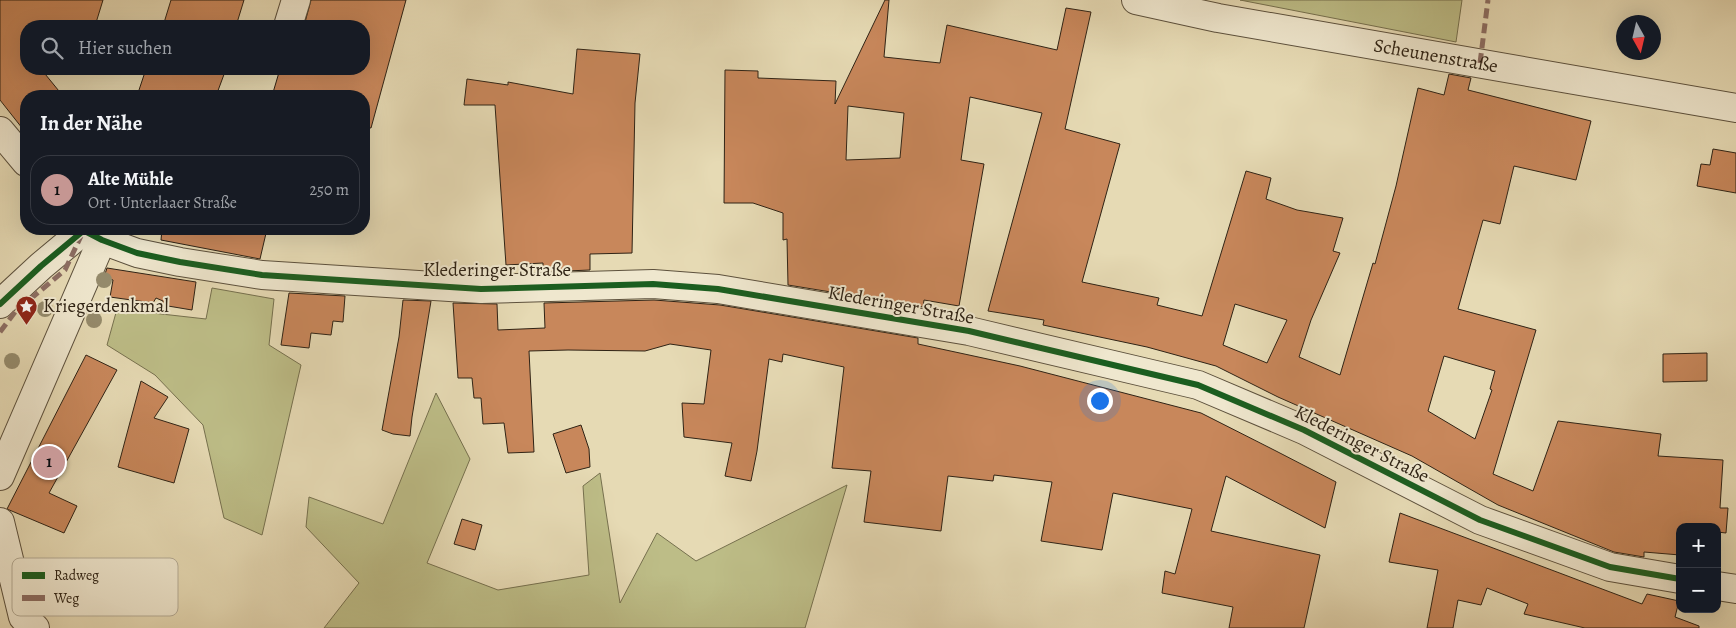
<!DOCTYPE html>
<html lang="de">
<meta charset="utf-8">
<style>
body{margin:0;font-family:Alegreya,serif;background:#20242c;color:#f1f3f6}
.controls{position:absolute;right:15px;bottom:15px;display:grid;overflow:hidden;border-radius:10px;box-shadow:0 5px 20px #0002}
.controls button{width:45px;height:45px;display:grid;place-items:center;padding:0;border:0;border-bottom:1px solid #363941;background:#171b24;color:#f1f3f6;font:25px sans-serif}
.compass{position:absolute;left:1616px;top:15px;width:45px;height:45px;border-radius:50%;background:#171b24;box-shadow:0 5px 20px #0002;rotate:172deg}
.you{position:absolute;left:1099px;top:400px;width:18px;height:18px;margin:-12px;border:4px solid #fff;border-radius:50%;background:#1a73e8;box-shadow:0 0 0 8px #1a73e833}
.badge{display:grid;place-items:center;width:32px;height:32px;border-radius:50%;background:#c59692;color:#111;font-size:16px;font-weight:700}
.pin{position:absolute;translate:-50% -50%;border:2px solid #fff;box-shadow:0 1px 5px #0006}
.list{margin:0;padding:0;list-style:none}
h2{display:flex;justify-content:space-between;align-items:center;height:65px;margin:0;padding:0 20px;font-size:21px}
h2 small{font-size:16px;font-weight:400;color:#9ea1a6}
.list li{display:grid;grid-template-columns:32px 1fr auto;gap:15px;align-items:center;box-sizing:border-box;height:70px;margin:0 10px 10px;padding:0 10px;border:1px solid #363941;border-radius:20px}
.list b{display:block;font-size:19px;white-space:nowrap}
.list p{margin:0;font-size:16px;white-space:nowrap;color:#9ea1a6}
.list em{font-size:16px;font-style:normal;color:#9ea1a6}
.icon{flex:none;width:28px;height:28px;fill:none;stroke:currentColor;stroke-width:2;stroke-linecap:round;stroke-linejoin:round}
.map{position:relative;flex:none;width:1736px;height:628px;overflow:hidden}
.search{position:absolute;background:#171b24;box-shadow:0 5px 20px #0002;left:20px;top:20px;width:350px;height:55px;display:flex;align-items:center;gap:12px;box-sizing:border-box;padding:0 18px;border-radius:20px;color:#9ea1a6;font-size:19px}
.panel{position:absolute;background:#171b24;box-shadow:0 5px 20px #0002;left:20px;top:90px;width:350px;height:145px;border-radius:20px}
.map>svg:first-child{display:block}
</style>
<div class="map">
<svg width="1736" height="628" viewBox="0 0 1736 628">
<rect width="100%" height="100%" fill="#e6dab4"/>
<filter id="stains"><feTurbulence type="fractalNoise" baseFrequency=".004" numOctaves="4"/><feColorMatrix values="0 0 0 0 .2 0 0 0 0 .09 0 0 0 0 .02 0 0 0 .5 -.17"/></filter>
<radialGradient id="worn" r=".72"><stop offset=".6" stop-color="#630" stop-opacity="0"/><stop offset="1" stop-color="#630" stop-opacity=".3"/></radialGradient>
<g fill="#bdbd87" stroke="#76704e">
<path d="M1240 0H1462L1456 42Z"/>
<path d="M212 288 274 299 269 345 301 365 262 535 224 518 203 425 155 375 107 345 117 309 206 319Z"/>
<path d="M436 393 470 459 427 563 498 590 589 575 583 486 600 473 620 603 657 533 696 561 847 485 805 628H324L359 583 306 527 309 497 383 524Z"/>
</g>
<g fill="#c8875b" stroke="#2f2315" fill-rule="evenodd">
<path d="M0 0H103L95 26H26V69H41L63 96H26V133L0 100Z"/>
<path d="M171 0H244L236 26H163Z"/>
<path d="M311 0H406L371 128 364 127V96H272L280 69H364V26H304Z"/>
<path d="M885 0H889L884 57 940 63 947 25 1057 50 1066 8 1091 12 1065 129 1120 144 1082 282 1159 298 1157 305 1202 316 1246 171 1271 178 1266 199 1297 210 1343 218 1333 251 1340 253 1311 320 1299 357 1340 375 1373 263 1375 264 1396 186 1418 88 1444 95 1449 74 1471 78 1468 90 1591 121 1576 180 1514 166 1500 224 1483 220 1458 309 1536 330 1493 474 1533 491 1558 421 1661 434 1658 456 1723 460 1720 508H1728L1726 533 1717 532V527H1680V555L1644 552V557L1614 552 1498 505 1412 456 1278 397 1216 366 1147 347 1043 325 1044 320 988 311 1042 113 970 97 961 160 984 164 959 306 924 300 923 307 788 285 787 239 783 240V213L753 203H724L725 70 758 71V78L836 81 835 104ZM848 106 904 113 900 158 846 160ZM1235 304 1287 320 1267 363 1223 345ZM1444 356 1495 371 1490 389 1492 390 1475 439 1428 411Z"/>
<path d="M577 49 640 54 635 103 632 253 590 254V270L543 272V263L506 265 495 105H464L467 79 508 85V82L573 94Z"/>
<path d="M146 69H226L216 96H137Z"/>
<path d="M1713 149 1736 153V193L1697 186 1701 164 1710 165Z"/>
<path d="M162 229H267L260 259 161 240Z"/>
<path d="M107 268 196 282 192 310 162 305 163 301 156 298 153 303 110 297 113 280 104 277Z"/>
<path d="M289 293 345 296 343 322 333 321 331 335 311 333 309 348 281 345Z"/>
<path d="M403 300 431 301 412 417 410 436 393 434 382 430 399 337Z"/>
<path d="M654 300 720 305 918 338V344L1020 366 1201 413 1276 451 1336 482 1325 528 1226 476 1211 531 1320 555 1304 628H1229L1233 607 1162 593 1165 571 1175 574 1192 509 1113 493 1102 550 1041 541 1052 482 994 475 993 481 948 476 941 531 864 522 871 471 832 468 844 367 783 354 782 362 769 359 757 451 751 481 725 476 732 443 684 437 682 403 704 404 711 350 670 344 645 351 568 350 529 351 534 452 508 453 504 423 483 424 481 398H474L472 378H458L453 303 497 304 498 330 545 328 544 303Z"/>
<path d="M1707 353V381L1663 382V354Z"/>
<path d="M86 355 117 370 49 493 77 506 64 533 7 509Z"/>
<path d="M141 381 168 397 154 418 189 429 174 483 118 467Z"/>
<path d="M581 425 589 449 590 467 566 473 553 434Z"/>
<path d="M1400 513 1642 604 1647 594 1679 601 1675 617 1699 626V628H1585L1524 614 1528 604 1487 588 1481 605 1458 600 1453 628H1427L1438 570 1389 562Z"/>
<path d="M462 519 482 525 475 550 454 544Z"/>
</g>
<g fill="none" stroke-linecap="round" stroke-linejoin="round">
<defs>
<g id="minor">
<path id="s1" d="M1136 0 1218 18 1736 108"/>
<path d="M288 26 296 0"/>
<path d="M0 131 26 162"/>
<path d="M81 229 102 240 137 253 180 262 262 275 481 289 653 284 718 289 969 331 1198 385 1304 430 1480 520 1610 567 1680 579"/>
<path d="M0 304 41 266 83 231"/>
<path d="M0 476 102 240"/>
<path d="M0 522 23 617 35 628"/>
<path d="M1717 586 1736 589"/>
</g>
</defs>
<use href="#minor" stroke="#5d513d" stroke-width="30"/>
<use href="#minor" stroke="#efe7ce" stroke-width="28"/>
<g stroke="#8d6e63" stroke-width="5" stroke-dasharray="10 5" stroke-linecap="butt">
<path d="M1480 63 1488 0"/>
<path d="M0 332 15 312 65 270 81 236"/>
</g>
<defs>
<g id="cycleway">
<path d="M81 229 102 240 137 253 180 262 262 275 481 289 653 284 718 289 969 331 1198 385 1304 430 1480 520 1610 567 1680 579"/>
<path d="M0 304 41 266 83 231"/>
</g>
</defs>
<use href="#cycleway" stroke="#efe7ce" stroke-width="9"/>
<use href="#cycleway" stroke="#1b5e20" stroke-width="6"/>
</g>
<g fill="#958b6c">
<circle cx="104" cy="280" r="8"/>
<circle cx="45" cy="309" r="8"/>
<circle cx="94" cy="320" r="8"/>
<circle cx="12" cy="361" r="8"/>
</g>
<defs>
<symbol id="sight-pin" viewBox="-11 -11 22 30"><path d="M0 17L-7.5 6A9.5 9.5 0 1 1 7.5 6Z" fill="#8f2418" stroke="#efe7ce"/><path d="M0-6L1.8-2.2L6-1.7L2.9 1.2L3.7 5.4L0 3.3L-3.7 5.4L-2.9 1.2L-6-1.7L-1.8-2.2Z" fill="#fff"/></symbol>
</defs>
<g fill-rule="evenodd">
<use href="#sight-pin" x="14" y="294" width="25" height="34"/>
</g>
<g text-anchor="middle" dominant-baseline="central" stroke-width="4" stroke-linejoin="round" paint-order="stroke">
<g font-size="19" fill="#2f2315" stroke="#efe7ce">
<text stroke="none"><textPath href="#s1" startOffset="305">Scheunenstraße</textPath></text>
<text x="497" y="270">Klederinger Straße</text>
<text transform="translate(901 305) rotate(10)">Klederinger Straße</text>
<text transform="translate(1362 444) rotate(27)">Klederinger Straße</text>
</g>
<g font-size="19" fill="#2f2315" stroke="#efe7ce" text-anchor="start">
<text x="43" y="306">Kriegerdenkmal</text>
</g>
</g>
<rect x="12" y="558" width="166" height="58" rx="8" fill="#efe7ce" stroke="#b5ac96" stroke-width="1"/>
<rect x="22" y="572" width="23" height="7" fill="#1b5e20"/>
<rect x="22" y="595" width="23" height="6" fill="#8d6e63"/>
<g font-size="14" fill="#2f2315">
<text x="54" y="580">Radweg</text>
<text x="54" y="603">Weg</text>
</g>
<rect width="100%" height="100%" filter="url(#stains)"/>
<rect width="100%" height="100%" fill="url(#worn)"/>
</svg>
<div class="controls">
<button>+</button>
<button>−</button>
</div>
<svg class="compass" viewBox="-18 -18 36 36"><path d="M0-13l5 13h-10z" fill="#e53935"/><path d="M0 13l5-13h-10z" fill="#9ea1a6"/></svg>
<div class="you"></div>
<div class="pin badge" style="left:49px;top:462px">1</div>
<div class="search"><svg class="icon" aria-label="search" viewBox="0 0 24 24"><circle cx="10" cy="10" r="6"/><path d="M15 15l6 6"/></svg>Hier suchen</div>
<section class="panel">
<h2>In der Nähe<small></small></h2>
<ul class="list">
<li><span class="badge">1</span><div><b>Alte Mühle</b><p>Ort · Unterlaaer Straße</p></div><em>250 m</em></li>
</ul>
</section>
</div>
